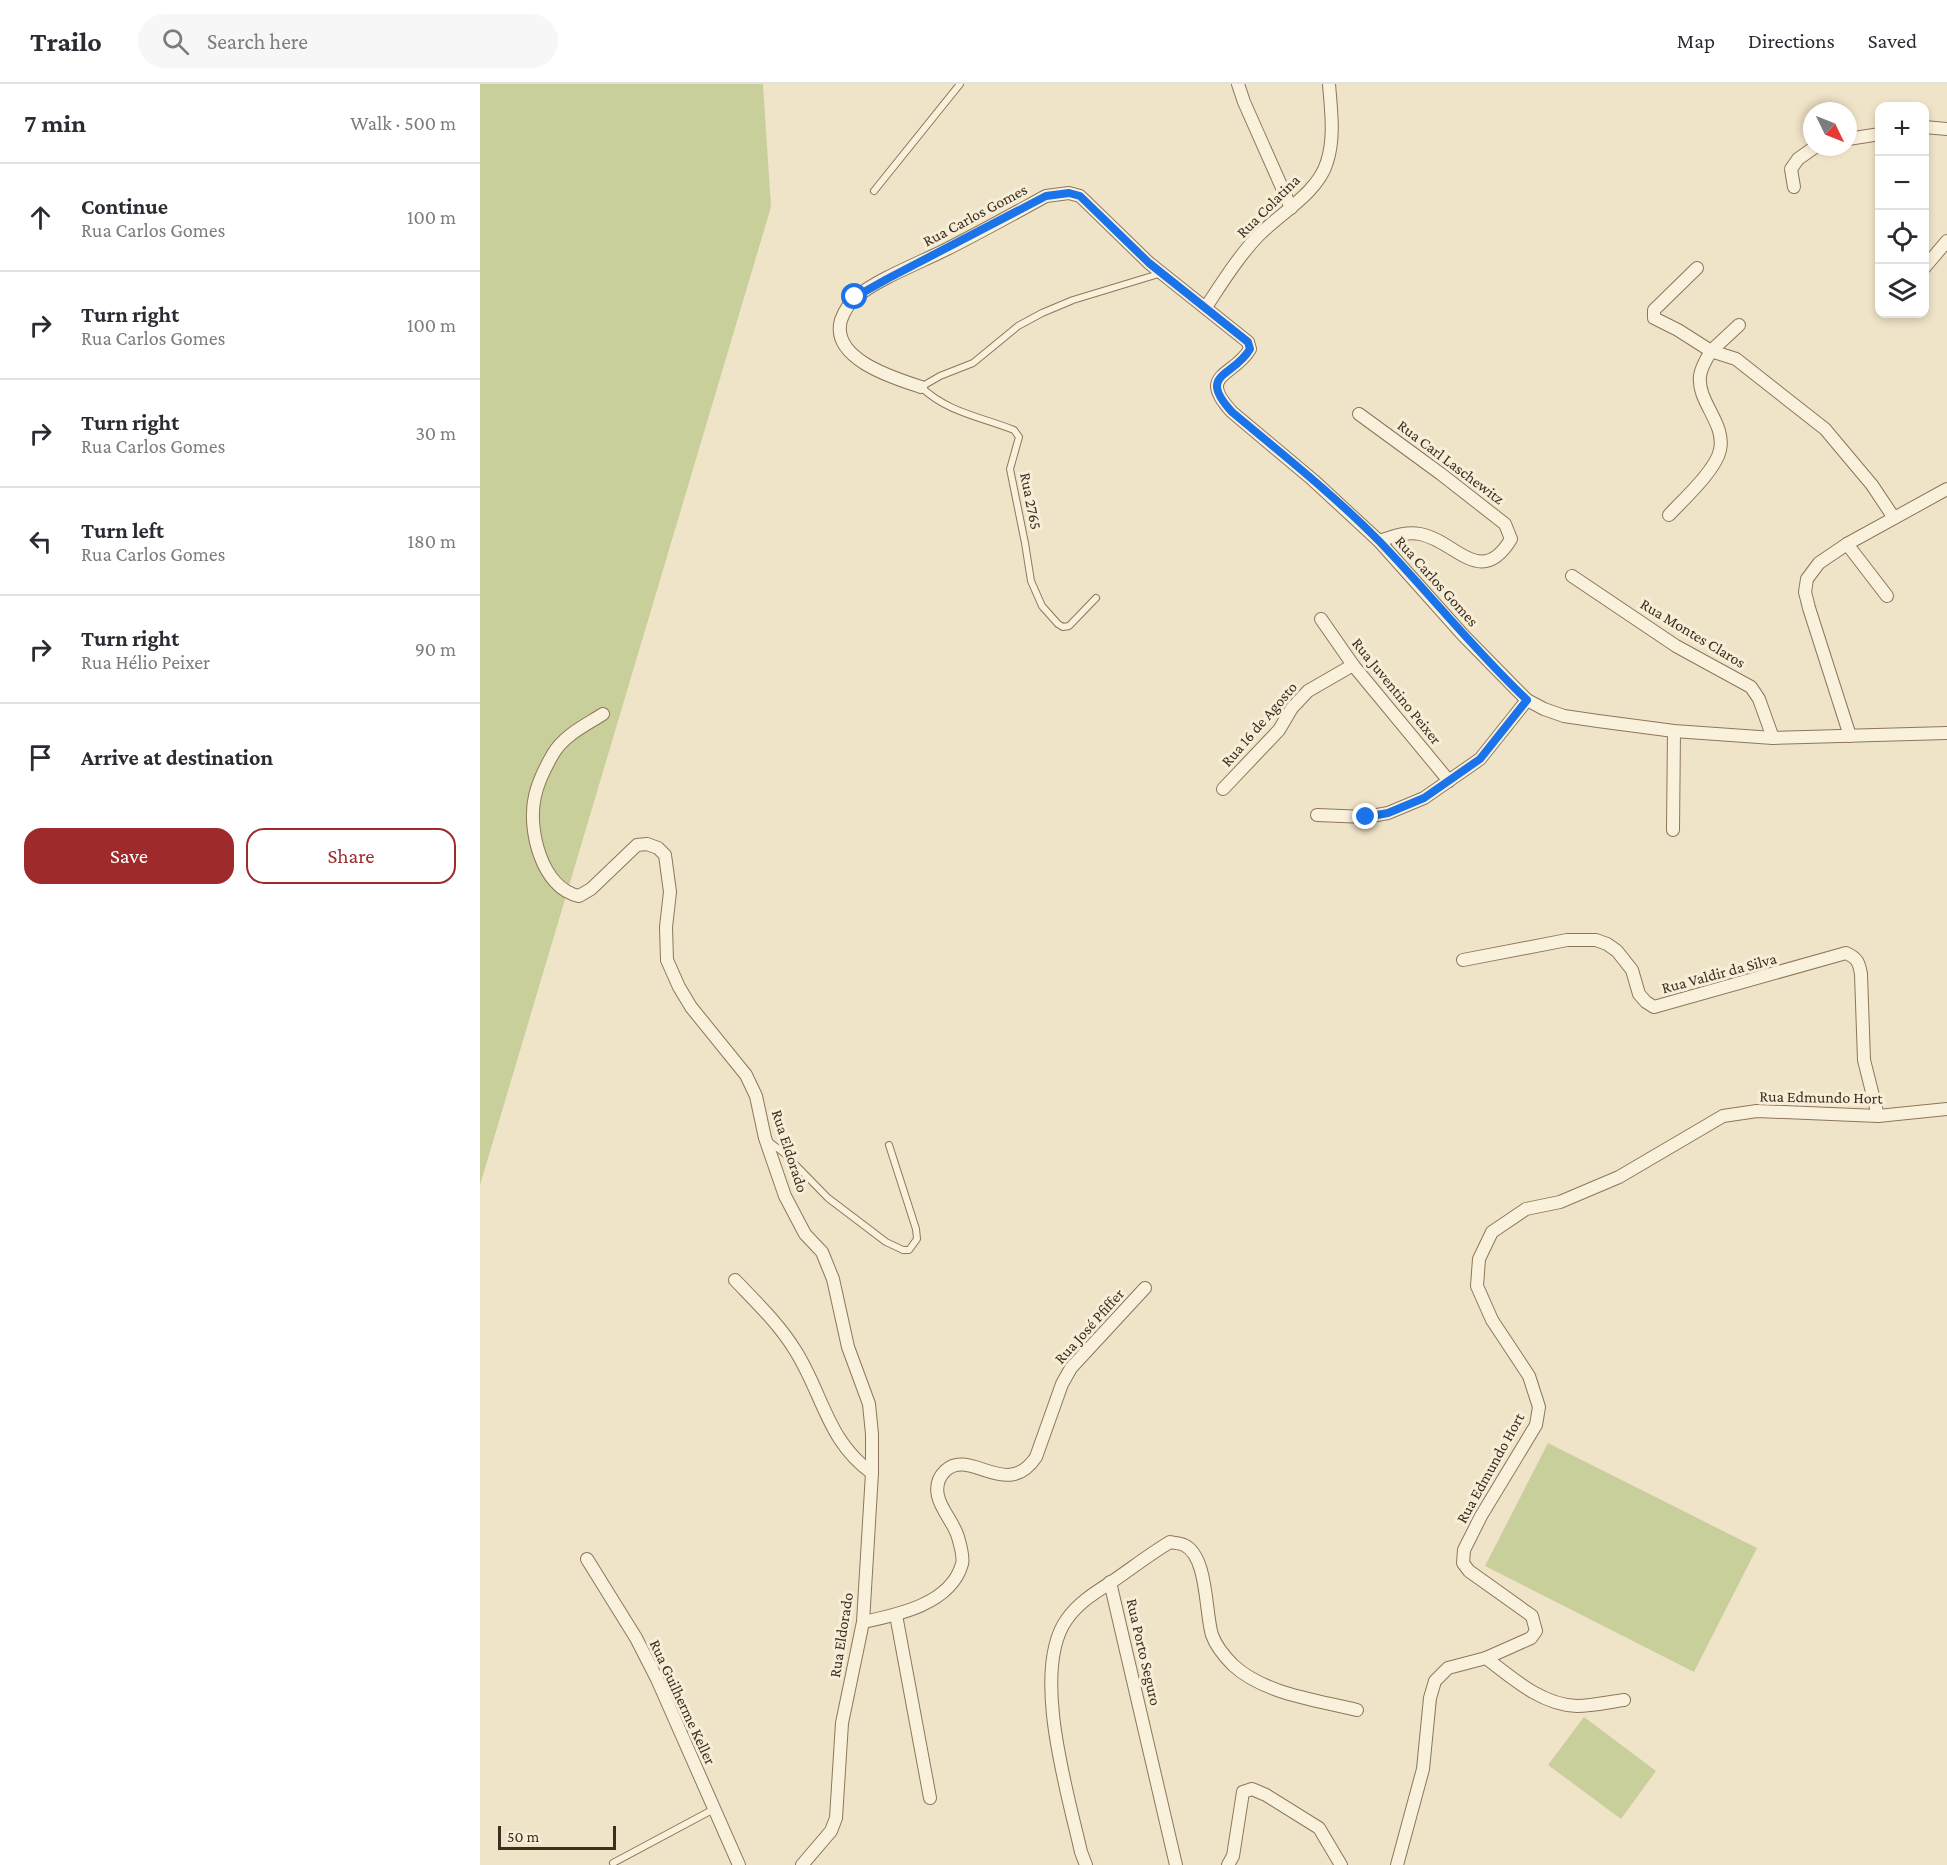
<!DOCTYPE html>
<meta charset="utf-8">
<style>
body{margin:0;font-family:"Crimson Pro",serif;background:#f7f7f7;color:#2b2b33}
.controls{position:absolute;right:18px;top:18px;display:grid;overflow:hidden;border-radius:12px;box-shadow:0 3px 9px #0003}
.controls button{width:54px;height:54px;display:grid;place-items:center;padding:0;border:0;border-bottom:2px solid #e1e1e2;background:#fff;color:#2b2b33;font:30px sans-serif}
.compass{position:absolute;left:1323px;top:18px;width:54px;height:54px;border-radius:50%;background:#fff;box-shadow:0 3px 9px #0003;rotate:133deg}
.scale{position:absolute;left:18px;bottom:15px;width:118px;box-sizing:border-box;padding-left:6px;border:3px solid #3d2e20;border-top:0;font-size:16px;line-height:21px;white-space:nowrap;color:#3d2e20;-webkit-text-stroke:4px #f7eed8;paint-order:stroke}
.stop{position:absolute;width:18px;height:18px;margin:-14px;border:4px solid #1a73e8;border-radius:50%;background:#fff}
.stop.end{background:#1a73e8;border-color:#fff;box-shadow:0 2px 6px #0008}
.list{margin:0;padding:0;list-style:none}
h2{display:flex;justify-content:space-between;align-items:center;height:78px;margin:0;padding:0 24px;font-size:26px}
h2 small{font-size:20px;font-weight:400;color:#7c7c81}
.list li{display:grid;grid-template-columns:39px 1fr auto;gap:18px;align-items:center;box-sizing:border-box;height:108px;padding:0 24px;border-top:2px solid #e1e1e2}
.list b{display:block;font-size:22px;white-space:nowrap}
.list p{margin:0;font-size:20px;white-space:nowrap;color:#7c7c81}
.list em{font-size:20px;font-style:normal;color:#7c7c81}
.actions{display:flex;gap:12px;padding:18px 24px}
.actions a{flex:1;padding:14px 0;border:2px solid #9e2a2b;border-radius:18px;text-align:center;font-size:21px;color:#9e2a2b}
.actions .main{background:#9e2a2b;color:#fff}
.icon{flex:none;width:33px;height:33px;fill:none;stroke:currentColor;stroke-width:2;stroke-linecap:round;stroke-linejoin:round}
.map{position:relative;flex:none;width:1467px;height:1781px;overflow:hidden}
header{display:flex;align-items:center;gap:36px;box-sizing:border-box;height:84px;padding:0 30px;background:#fff;border-bottom:2px solid #e1e1e2}
header strong{font-size:28px}
nav{display:flex;gap:33px;margin-inline-start:auto;font-size:21px}
.search{width:420px;height:54px;background:#f7f7f7;display:flex;align-items:center;gap:15px;box-sizing:border-box;padding:0 21px;border-radius:33px;color:#7c7c81;font-size:22px}
main{display:flex}
aside{flex:1;background:#fff}
.map>svg:first-child{display:block}
</style>
<header>
<strong>Trailo</strong>
<div class="search"><svg class="icon" aria-label="search" viewBox="0 0 24 24"><circle cx="10" cy="10" r="6"/><path d="M15 15l6 6"/></svg>Search here</div>
<nav><a>Map</a><a>Directions</a><a>Saved</a></nav>
</header>
<main>
<aside>
<h2>7 min<small>Walk · 500 m</small></h2>
<ul class="list">
<li><svg class="icon" aria-label="ahead" viewBox="0 0 24 24"><path d="M12 20V5M6 11l6-6 6 6"/></svg><div><b>Continue</b><p>Rua Carlos Gomes</p></div><em>100 m</em></li>
<li><svg class="icon" aria-label="right" viewBox="0 0 24 24"><path d="M7 20v-9h11M14 6l5 5-5 5"/></svg><div><b>Turn right</b><p>Rua Carlos Gomes</p></div><em>100 m</em></li>
<li><svg class="icon" aria-label="right" viewBox="0 0 24 24"><path d="M7 20v-9h11M14 6l5 5-5 5"/></svg><div><b>Turn right</b><p>Rua Carlos Gomes</p></div><em>30 m</em></li>
<li><svg class="icon" aria-label="left" viewBox="0 0 24 24"><path d="M17 20v-9H6M10 6l-5 5 5 5"/></svg><div><b>Turn left</b><p>Rua Carlos Gomes</p></div><em>180 m</em></li>
<li><svg class="icon" aria-label="right" viewBox="0 0 24 24"><path d="M7 20v-9h11M14 6l5 5-5 5"/></svg><div><b>Turn right</b><p>Rua Hélio Peixer</p></div><em>90 m</em></li>
<li><svg class="icon" aria-label="arrive" viewBox="0 0 24 24"><path d="M6 21V4h12l-3 4 3 4H6"/></svg><div><b>Arrive at destination</b></div></li>
</ul>
<div class="actions"><a class="main">Save</a><a>Share</a></div>
</aside>
<div class="map">
<svg width="1467" height="1781" viewBox="0 0 1467 1781">
<rect width="100%" height="100%" fill="#f0e4c8"/>
<g fill="#c9cf9b">
<path d="M0 0H283L291 123 0 1101Z"/>
<path d="M1068 1359 1277 1464 1214 1588 1005 1482Z"/>
<path d="M1104 1633 1176 1687 1141 1735 1068 1681Z"/>
</g>
<g fill="none" stroke-linecap="round" stroke-linejoin="round">
<defs>
<g id="lane">
<path d="M394 107 480 0"/>
<path d="M616 514 589 542 583 543 578 540 562 522 551 497 545 459 530 385 539 353 534 346C501 333 467 328 441 303L460 292 493 279 538 242 562 229 593 216 682 189"/>
<path d="M288 1057 304 1069 348 1114 406 1158 423 1166H429L437 1155 436 1145 409 1061"/>
<path d="M133 1779 234 1725"/>
</g>
<g id="street">
<path d="M758 0 764 18 811 124"/>
<path d="M1444 43 1467 45"/>
<path d="M1368 55 1400 50"/>
<path d="M1314 103 1311 85 1318 75 1335 63"/>
<path d="M1217 184 1174 226V234L1198 246 1231 267 1259 241"/>
<path d="M1444 184 1467 157"/>
<path d="M726 223C742 199 758 173 778 152 799 130 838 109 847 78 855 53 851 26 849 0"/>
<path d="M441 303C414 294 350 275 361 236 364 228 369 219 376 213 398 195 439 179 465 166 499 149 533 130 566 112L589 109 600 112 669 179 768 258 770 265C754 293 716 289 752 328L833 396 899 457 983 551 1036 605 1047 616 1064 625 1084 632 1118 637 1194 647 1293 654 1467 649"/>
<path d="M879 330 961 390 1025 440 1031 455C1001 505 976 457 940 450 925 447 912 453 899 457"/>
<path d="M1189 431C1203 416 1236 386 1240 366 1246 339 1217 318 1220 292 1221 283 1227 274 1231 267L1256 275 1345 345 1392 401 1414 434"/>
<path d="M1367 460 1407 512"/>
<path d="M1092 492 1196 562 1271 603 1279 615 1293 654"/>
<path d="M841 535 873 581 969 697"/>
<path d="M123 630C106 641 84 651 73 670 66 682 58 698 55 712 47 745 62 805 99 812L111 805 157 761 167 760 178 764 185 771 190 808 186 843 187 876 199 903 211 923 266 991 276 1012 285 1054 305 1112 325 1150 342 1168 353 1195 368 1263 389 1320 392 1350V1389L383 1538 362 1639 356 1734 351 1747 322 1781"/>
<path d="M1370 652 1329 524 1325 508 1327 495 1339 479 1367 460 1467 405"/>
<path d="M743 705 799 646 812 624 828 607 873 581"/>
<path d="M837 731 886 733 908 729 944 714 1000 675 1047 616"/>
<path d="M1193 746 1194 647"/>
<path d="M983 876 1087 856H1116L1127 860 1137 867 1152 886 1159 910 1166 918 1174 923 1366 869C1377 874 1379 878 1381 890L1384 976 1398 1032"/>
<path d="M255 1196C276 1218 299 1240 315 1266 343 1310 347 1357 392 1389"/>
<path d="M107 1475 156 1554 177 1595 259 1781"/>
<path d="M630 1498 696 1781"/>
<path d="M416 1531 450 1714"/>
<path d="M383 1538C417 1531 471 1520 482 1480 484 1473 480 1460 478 1453 474 1439 461 1426 458 1412 456 1403 458 1394 465 1387 490 1363 527 1417 556 1373L582 1300 591 1284 665 1204"/>
<path d="M1006 1574C1032 1594 1062 1621 1097 1622 1112 1622 1129 1618 1144 1616"/>
<path d="M606 1781 601 1768C588 1710 550 1586 587 1535 599 1518 616 1508 633 1497 652 1484 670 1470 690 1458 694 1459 700 1459 704 1461 728 1472 725 1528 732 1551 736 1562 744 1572 753 1581 784 1610 837 1616 877 1626"/>
<path d="M748 1781 753 1772 763 1708 772 1705 786 1711 839 1744 861 1781"/>
<path d="M917 1781 943 1685 950 1614 955 1597 968 1584 1006 1574 1051 1554 1056 1547 1052 1532 989 1487 983 1479 984 1466 1001 1432 1056 1341 1059 1323 1049 1292 1012 1236 997 1202 999 1175 1012 1148 1046 1125 1080 1118 1139 1093 1243 1032 1277 1027 1398 1032 1467 1025"/>
</g>
</defs>
<use href="#lane" stroke="#8d765c" stroke-width="8"/>
<use href="#street" stroke="#8d765c" stroke-width="14"/>
<use href="#lane" stroke="#faf1dc" stroke-width="6"/>
<use href="#street" stroke="#faf1dc" stroke-width="12"/>
</g>
<g fill="none" stroke-linecap="round" stroke-linejoin="round">
<path stroke="#1a73e8" stroke-width="8" d="M375 213 407 195 566 112 589 109 600 112 669 179 768 258 770 265C754 293 716 289 752 328 802 370 854 411 900 458 950 510 994 566 1047 616L1000 675 944 714 908 729 886 733"/>
</g>
<g text-anchor="middle" dominant-baseline="central" stroke-width="6" stroke-linejoin="round" paint-order="stroke">
<g font-size="16" fill="#3d2e20" stroke="#f7eed8">
<text transform="translate(788 122) rotate(-45)">Rua Colatina</text>
<text transform="translate(495 131) rotate(-28)">Rua Carlos Gomes</text>
<text transform="translate(971 378) rotate(37)">Rua Carl Laschewitz</text>
<text transform="translate(551 417) rotate(79)">Rua 2765</text>
<text transform="translate(957 497) rotate(48)">Rua Carlos Gomes</text>
<text transform="translate(1213 549) rotate(31)">Rua Montes Claros</text>
<text transform="translate(917 607) rotate(51)">Rua Juventino Peixer</text>
<text transform="translate(779 640) rotate(-49)">Rua 16 de Agosto</text>
<text transform="translate(1239 889) rotate(-15)">Rua Valdir da Silva</text>
<text transform="translate(1341 1013) rotate(1)">Rua Edmundo Hort</text>
<text transform="translate(310 1067) rotate(72)">Rua Eldorado</text>
<text transform="translate(609 1242) rotate(-48)">Rua José Pfiffer</text>
<text transform="translate(1010 1384) rotate(-61)">Rua Edmundo Hort</text>
<text transform="translate(361 1551) rotate(-81)">Rua Eldorado</text>
<text transform="translate(664 1568) rotate(77)">Rua Porto Seguro</text>
<text transform="translate(203 1618) rotate(65)">Rua Guilherme Keller</text>
</g>
</g>
</svg>
<div class="controls">
<button>+</button>
<button>−</button>
<button><svg class="icon" aria-label="locate" viewBox="0 0 24 24"><circle cx="12" cy="12" r="6"/><path d="M12 2v4M12 18v4M2 12h4M18 12h4"/></svg></button>
<button><svg class="icon" aria-label="layers" viewBox="0 0 24 24"><path d="M12 4l9 5-9 5-9-5zM3 14l9 5 9-5"/></svg></button>
</div>
<svg class="compass" viewBox="-18 -18 36 36"><path d="M0-13l5 13h-10z" fill="#e53935"/><path d="M0 13l5-13h-10z" fill="#7c7c81"/></svg>
<div class="scale">50 m</div>
<div class="stop" style="left:375px;top:213px"></div>
<div class="stop end" style="left:886px;top:733px"></div>
</div>
</main>
